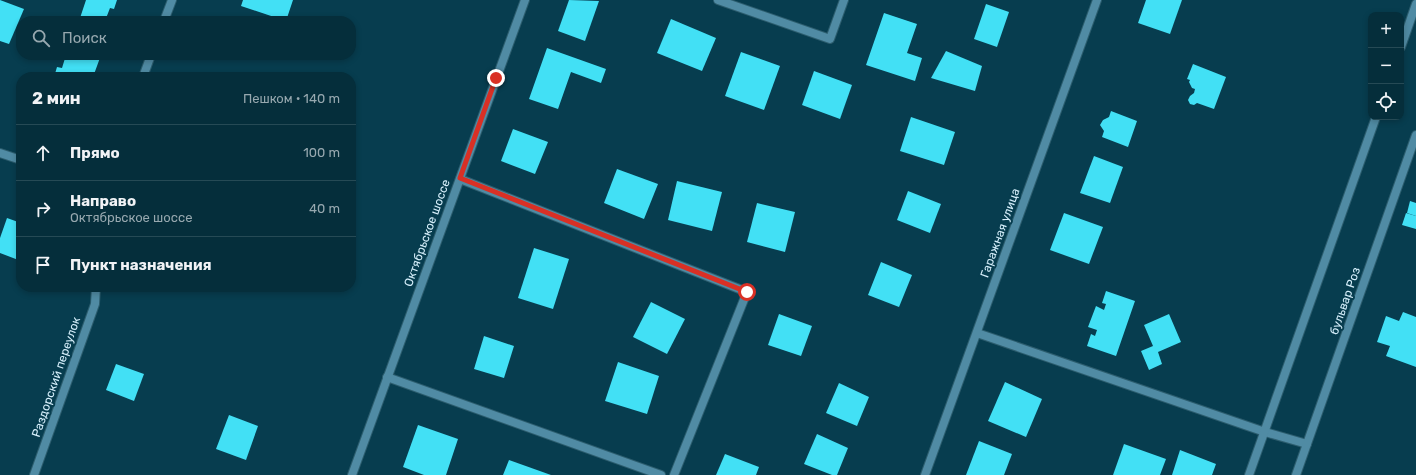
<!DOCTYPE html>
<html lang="ru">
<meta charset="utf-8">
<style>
body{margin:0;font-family:Rubik,sans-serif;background:#133a46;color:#f1f3f6}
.controls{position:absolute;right:12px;top:12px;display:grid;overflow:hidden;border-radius:8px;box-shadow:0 2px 6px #0003}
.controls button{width:36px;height:36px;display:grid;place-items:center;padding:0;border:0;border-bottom:1px solid #264a55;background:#052e3b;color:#f1f3f6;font:20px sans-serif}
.stop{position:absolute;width:12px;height:12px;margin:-9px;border:3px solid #d93025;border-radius:50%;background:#fff}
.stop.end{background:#d93025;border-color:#fff;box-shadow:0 1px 4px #0008}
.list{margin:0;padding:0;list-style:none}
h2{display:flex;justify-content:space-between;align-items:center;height:52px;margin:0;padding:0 16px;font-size:17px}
h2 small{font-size:13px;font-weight:400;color:#97a8af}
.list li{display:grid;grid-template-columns:26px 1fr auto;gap:12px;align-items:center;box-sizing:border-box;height:56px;padding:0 16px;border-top:1px solid #264a55}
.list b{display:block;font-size:15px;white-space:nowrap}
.list p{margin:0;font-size:13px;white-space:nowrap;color:#97a8af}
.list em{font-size:13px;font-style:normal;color:#97a8af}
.icon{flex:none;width:22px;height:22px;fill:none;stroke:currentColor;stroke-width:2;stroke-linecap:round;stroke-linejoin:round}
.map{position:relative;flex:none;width:1416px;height:475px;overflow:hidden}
.search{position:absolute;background:#052e3b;box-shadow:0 2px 6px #0003;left:16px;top:16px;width:340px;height:44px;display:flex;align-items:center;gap:10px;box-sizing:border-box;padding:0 14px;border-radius:16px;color:#97a8af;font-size:15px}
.panel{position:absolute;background:#052e3b;box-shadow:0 2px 6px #0003;left:16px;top:72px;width:340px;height:220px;border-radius:16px}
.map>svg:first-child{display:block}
</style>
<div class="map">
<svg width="1416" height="475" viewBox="0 0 1416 475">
<rect width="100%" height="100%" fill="#073d4f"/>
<g fill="#42e0f5">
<path d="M0 0 24 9 9 44 0 41Z"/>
<path d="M86 0H117L114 9 110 8 105 21H79Z"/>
<path d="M243 0H293L286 21 241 6Z"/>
<path d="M569 0 599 1 585 41 558 31Z"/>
<path d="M1146 0H1182L1170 34 1138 23Z"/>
<path d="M986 4 1009 12 997 47 974 39Z"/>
<path d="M884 13 917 24 907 53 922 58 915 81 866 65Z"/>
<path d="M671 19 716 38 702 71 657 53Z"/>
<path d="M547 48 606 69 601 83 571 72 558 109 529 99Z"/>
<path d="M946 51 982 66 975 91 931 78Z"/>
<path d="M741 52 780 66 764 110 725 96Z"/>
<path d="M66 55H101L93 77H54L57 67 62 68Z"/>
<path d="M1193 64 1226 77 1214 109 1197 103 1194 105 1190 104 1188 100 1190 96 1194 93 1195 89 1192 88 1189 82 1190 80 1187 79Z"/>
<path d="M814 71 852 85 840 119 802 105Z"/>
<path d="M1111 111 1137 121 1128 147 1102 137 1104 131 1100 125 1103 120 1109 117Z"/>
<path d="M911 117 955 132 944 165 900 151Z"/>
<path d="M513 129 548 142 535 174 501 161Z"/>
<path d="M1094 156 1123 167 1110 203 1080 193Z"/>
<path d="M617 169 658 184 644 219 604 203Z"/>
<path d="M677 181 722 192 712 231 668 220Z"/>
<path d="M908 191 941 204 930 233 897 220Z"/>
<path d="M1410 201 1416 203V216L1407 213Z"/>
<path d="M757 203 795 212 785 252 747 242Z"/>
<path d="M1064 213 1103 227 1089 264 1050 250Z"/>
<path d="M1406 213 1416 216V229L1402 225Z"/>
<path d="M7 218 21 223V261L0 253V238Z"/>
<path d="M534 248 569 259 553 309 518 298Z"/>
<path d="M881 262 912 275 899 307 868 295Z"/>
<path d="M1106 291 1135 301 1116 356 1087 346 1091 334 1095 336 1097 330 1088 327 1096 306 1104 310 1106 304 1102 303Z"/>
<path d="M651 302 685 319 667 354 633 337Z"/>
<path d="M1403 312 1416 317V367L1386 356 1390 346 1377 342 1386 316 1399 321Z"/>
<path d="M779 314 812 326 801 356 768 345Z"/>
<path d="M1169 314 1181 342 1158 352 1162 364 1149 370 1141 351 1153 346 1144 325Z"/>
<path d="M484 336 514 346 504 378 474 369Z"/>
<path d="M618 362 659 376 647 414 605 401Z"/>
<path d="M116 364 144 374 134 401 106 390Z"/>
<path d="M1005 382 1042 399 1026 437 988 421Z"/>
<path d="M839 383 869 397 857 426 826 413Z"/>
<path d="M229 415 258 426 246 460 216 449Z"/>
<path d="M418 425 458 439 446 475H424L403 467Z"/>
<path d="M817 434 848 448 837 475H832L804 464Z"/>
<path d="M979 441 1012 454 1004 475H966Z"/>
<path d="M1124 444 1166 459 1160 475H1113Z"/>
<path d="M1180 450 1216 464 1212 475H1172Z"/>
<path d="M725 454 759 467 756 475H716Z"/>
<path d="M509 460 551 475H503Z"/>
</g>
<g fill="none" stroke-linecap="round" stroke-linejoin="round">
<defs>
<g id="lane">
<path d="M718 0 830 39 844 0"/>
<path d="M460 179 747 292 674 475"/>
<path d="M977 333 1265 432 1307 444"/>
<path d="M387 377 661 475"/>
</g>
<g id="street">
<path d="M164 21 172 0"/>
<path d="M1401 47 1416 4"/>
<path d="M143 77 151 55"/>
<path d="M0 153 21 160"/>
<path d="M34 475 95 304 96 287"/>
<path d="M352 475 525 0"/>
<path d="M925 475 1097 0"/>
<path d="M1249 475 1376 117"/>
<path d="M1296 475 1416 135"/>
</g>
</defs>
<use href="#lane" stroke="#2c5d6e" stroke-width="10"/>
<use href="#street" stroke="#2c5d6e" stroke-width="10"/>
<use href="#lane" stroke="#508ba4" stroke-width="8"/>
<use href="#street" stroke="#508ba4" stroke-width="8"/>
</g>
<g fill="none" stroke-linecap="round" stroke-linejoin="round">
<path stroke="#d93025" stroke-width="5" d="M496 78 460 178 747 292"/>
</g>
<g text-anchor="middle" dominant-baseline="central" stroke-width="4" stroke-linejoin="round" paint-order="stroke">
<g font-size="12" fill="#d6effb" stroke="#073d4f">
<text transform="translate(427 233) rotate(-70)">Октябрьское шоссе</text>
<text transform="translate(1000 233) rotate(-70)">Гаражная улица</text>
<text transform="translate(1345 301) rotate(-71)">бульвар Роз</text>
<text transform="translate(56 377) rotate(-71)">Раздорский переулок</text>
</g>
</g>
</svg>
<div class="controls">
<button>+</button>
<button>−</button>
<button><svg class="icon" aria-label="locate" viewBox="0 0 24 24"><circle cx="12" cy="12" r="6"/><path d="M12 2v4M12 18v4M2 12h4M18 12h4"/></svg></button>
</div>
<div class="stop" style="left:747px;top:292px"></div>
<div class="stop end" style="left:496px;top:78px"></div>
<div class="search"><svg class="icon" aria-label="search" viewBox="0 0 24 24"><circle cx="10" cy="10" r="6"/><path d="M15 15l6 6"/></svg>Поиск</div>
<section class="panel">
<h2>2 мин<small>Пешком · 140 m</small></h2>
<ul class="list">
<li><svg class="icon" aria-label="ahead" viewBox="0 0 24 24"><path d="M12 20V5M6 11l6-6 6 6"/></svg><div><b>Прямо</b></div><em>100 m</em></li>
<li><svg class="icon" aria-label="right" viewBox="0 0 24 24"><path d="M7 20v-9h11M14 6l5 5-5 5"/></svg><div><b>Направо</b><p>Октябрьское шоссе</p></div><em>40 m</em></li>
<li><svg class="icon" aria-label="arrive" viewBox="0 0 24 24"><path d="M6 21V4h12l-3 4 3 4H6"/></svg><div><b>Пункт назначения</b></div></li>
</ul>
</section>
</div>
